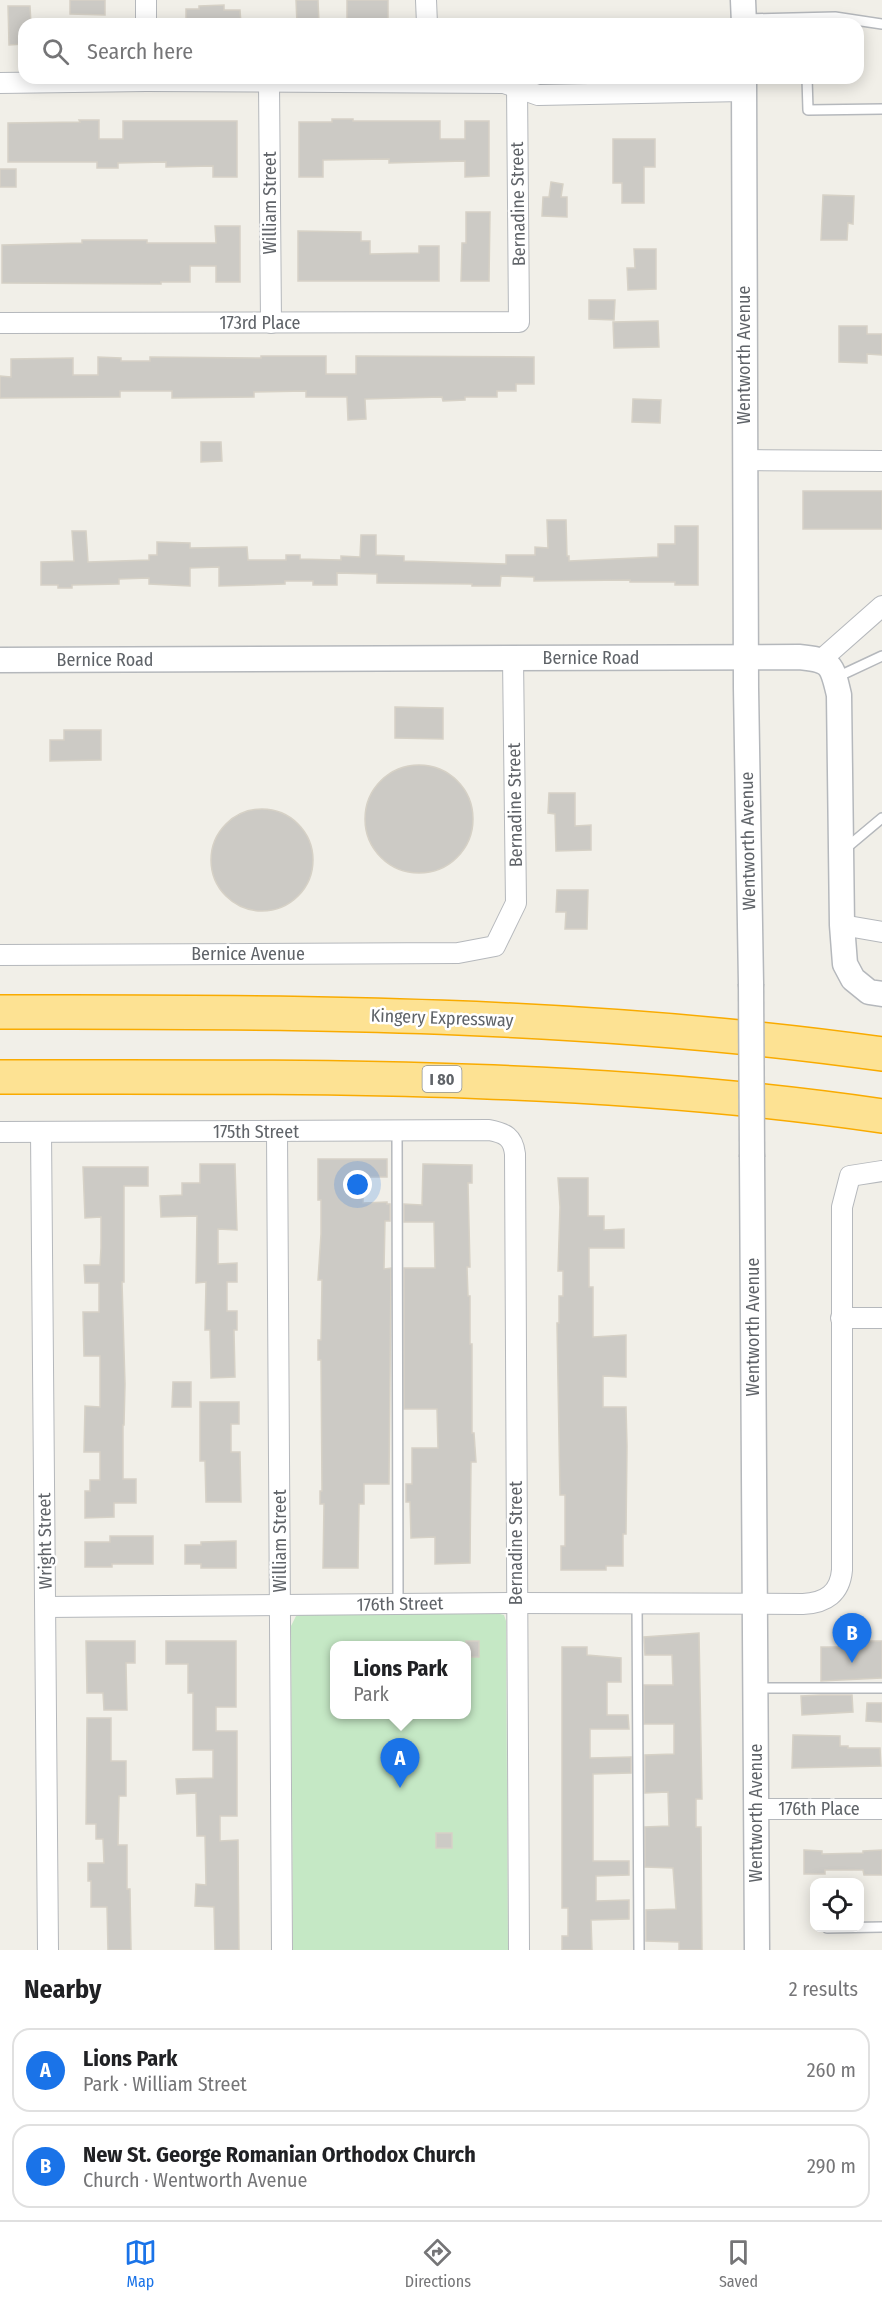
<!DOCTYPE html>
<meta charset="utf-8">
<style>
body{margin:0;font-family:"Fira Sans Condensed",sans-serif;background:#f6f6f6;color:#202124}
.controls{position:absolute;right:18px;bottom:18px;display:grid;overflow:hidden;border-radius:12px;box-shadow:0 3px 15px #0003}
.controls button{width:54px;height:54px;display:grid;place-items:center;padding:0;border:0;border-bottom:2px solid #e0e0e0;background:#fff;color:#202124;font:30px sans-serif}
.you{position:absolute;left:358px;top:1185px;width:21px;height:21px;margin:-15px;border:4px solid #fff;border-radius:50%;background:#1a73e8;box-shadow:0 0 0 9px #1a73e833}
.badge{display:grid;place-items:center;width:39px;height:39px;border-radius:50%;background:#1a73e8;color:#fff;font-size:20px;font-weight:700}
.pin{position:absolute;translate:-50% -50px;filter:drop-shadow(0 2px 3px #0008)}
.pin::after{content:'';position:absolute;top:32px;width:21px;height:18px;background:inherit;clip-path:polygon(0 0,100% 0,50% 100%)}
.popup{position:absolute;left:330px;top:1641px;width:141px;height:78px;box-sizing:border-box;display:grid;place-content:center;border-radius:12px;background:#fff;filter:drop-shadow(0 2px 4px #0005);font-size:20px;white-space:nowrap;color:#757577}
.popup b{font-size:22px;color:#202124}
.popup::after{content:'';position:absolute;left:50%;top:100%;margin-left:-12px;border:12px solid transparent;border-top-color:#fff}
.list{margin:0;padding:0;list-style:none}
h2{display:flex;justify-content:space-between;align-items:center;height:78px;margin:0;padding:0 24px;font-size:26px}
h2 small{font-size:20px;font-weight:400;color:#757577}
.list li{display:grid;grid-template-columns:39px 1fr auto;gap:18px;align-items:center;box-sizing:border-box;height:84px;margin:0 12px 12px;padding:0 12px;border:2px solid #e0e0e0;border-radius:18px}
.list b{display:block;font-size:22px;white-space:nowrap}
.list p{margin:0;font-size:20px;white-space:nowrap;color:#757577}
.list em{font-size:20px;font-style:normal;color:#757577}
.icon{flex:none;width:33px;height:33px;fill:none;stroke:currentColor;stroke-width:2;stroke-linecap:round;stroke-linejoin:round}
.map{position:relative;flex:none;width:882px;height:1950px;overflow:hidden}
.search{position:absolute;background:#fff;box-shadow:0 3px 15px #0003;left:18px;right:18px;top:18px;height:66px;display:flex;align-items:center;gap:15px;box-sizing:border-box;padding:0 21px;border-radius:18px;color:#757577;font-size:22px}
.sheet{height:270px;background:#fff}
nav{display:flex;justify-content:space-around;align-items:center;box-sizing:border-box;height:84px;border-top:2px solid #e0e0e0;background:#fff;font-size:16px;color:#757577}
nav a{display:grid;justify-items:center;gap:3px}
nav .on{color:#1a73e8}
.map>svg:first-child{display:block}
</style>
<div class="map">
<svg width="882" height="1950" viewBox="0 0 882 1950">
<rect width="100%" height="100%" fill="#f1efe8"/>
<path fill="#c5e8c5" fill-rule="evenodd" d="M496 1613 504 1615 506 1621 508 1950H293L291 1626 296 1616 300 1615ZM334 1646H466V1714H334Z"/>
<g fill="#cccac5" stroke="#d6d1c6" stroke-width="1.5">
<path d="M70 0H105V15L70 14Z"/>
<path d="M296 0H318L319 24H297Z"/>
<rect x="347" y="0" width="41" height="24"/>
<path d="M224 5V10H240L241 24H186V9H199V6Z"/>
<path d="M8 6H30L31 24H24V44L9 45Z"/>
<path d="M332 119H353V121H440V139H465V121H489V176L465 177V161L389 163V159L323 160V177H299V122H332Z"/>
<path d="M79 120H99V139H123V121H237V177H213V166L166 167V162L118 163V168H97V162H8V123L80 122Z"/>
<path d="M613 139H655V167H644V203H622V183H613Z"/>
<rect x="0" y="169" width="16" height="18"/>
<path d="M551 182 563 184 561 197H567V217L542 216 543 197H549Z"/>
<path d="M823 195 854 196 853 224 848 223 847 240H821Z"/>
<path d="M466 212H490L489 281H461L462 243H466Z"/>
<path d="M215 226H240V282H216V266H190V282H161V284L2 283V245L82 243V240H147V243H216Z"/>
<path d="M298 231 361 232V241H370V254L419 253V246H439V281H298Z"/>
<path d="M634 249H656V289L628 290 627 268H635Z"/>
<path d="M589 300H615L614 320 589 319Z"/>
<path d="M658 321 659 347 614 348 613 322Z"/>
<path d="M839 326H867V334H882V355L867 354V363L839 362Z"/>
<path d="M261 356H326V374H356V356L534 357V384H516V391H497V397H465V400L443 401 442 397 365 399 366 419 348 420 347 397H306V391L254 392V397L172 398V391H120V397L0 398V376L11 377V359L73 358V375H98V357L121 358V361H150V357L261 358Z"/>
<path d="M633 399 661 400 660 423 632 422Z"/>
<path d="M201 442H221L222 461 201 462Z"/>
<rect x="803" y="491" width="79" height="38"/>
<path d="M547 520H566L567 556H569V561L658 557V544H675V526H698V585H675V582H630V580L534 581V577L501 576 500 586H472V584L377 583V574L337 573V585H313V581H285V584L219 586V567L190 568V586L149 584V578L119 579V584L72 585V588H58V585H41V562L74 561 72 531H86L88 562 149 560V555H157V542L190 543V548L247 547 248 560H286V555H300V559L341 560V556L360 557 361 535H376V555L404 556V561L506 564V555H535V547L548 548Z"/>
<path d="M395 707 443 708V739L395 738Z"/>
<path d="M64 730H101V760L50 761V740H64Z"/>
<circle cx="419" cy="819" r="54"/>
<path d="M549 793H575V826L591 825V850L556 851 555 814 548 813Z"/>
<circle cx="262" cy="860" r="51"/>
<path d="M557 890H588L587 929H565L566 912H556Z"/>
<path d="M318 1159H387V1177H363V1203L387 1202V1204H390V1221H385L384 1269 391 1268 389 1484H364V1504H359L358 1568H323L324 1504H320V1491H322L321 1360H318V1340H321L322 1280H318L321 1234V1200H318Z"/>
<path d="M200 1164H235L237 1230 218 1229V1264L237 1263V1282H227V1311H237V1330H234L235 1377 211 1378 210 1330H205L206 1282 196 1283 197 1216 161 1217 160 1196 182 1195V1183H200Z"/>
<path d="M423 1164 472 1165V1183H468L470 1267H467L468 1296H470V1344H472V1433H474L476 1462H471L470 1563 435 1564V1537L411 1538 410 1502H406V1484H412V1448H438L437 1409H404V1268H435L434 1222H404V1204L422 1205Z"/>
<path d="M83 1167H148V1186H124V1282H122L125 1384 124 1425H123V1479H136V1503H114V1517L85 1518V1491H90V1480H100V1452H84L85 1406 100 1407V1356H84L83 1312H99V1283H85L84 1265H100L101 1248V1217L85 1218Z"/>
<path d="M558 1178H588V1216H604V1230L624 1229V1248H589V1287H593V1337L626 1335V1377L603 1376V1407H626L627 1446 626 1534H623V1566H606V1570H561V1546H565V1495H560L557 1323H559V1296H563V1271H558L560 1207Z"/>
<path d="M173 1382H191V1407H172Z"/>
<path d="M200 1402H239V1424H231V1452H240L241 1502H206L205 1461H200Z"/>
<path d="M110 1536H153V1564H112V1567H85V1542H110Z"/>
<path d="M236 1541V1568H201V1564H185V1545H201V1542Z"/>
<path d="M699 1633 702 1799H696V1827H701L702 1950H679V1942L646 1941V1910L676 1909 673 1868 645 1867V1827L669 1826 668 1792 645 1793V1755L674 1754V1724H644V1685H673L672 1655H645L644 1637Z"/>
<path d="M86 1641H135V1663H126L127 1710H104L103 1693H87Z"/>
<path d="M166 1641H236V1707H216V1731H237V1816H220V1841L238 1840 239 1950H215L214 1907 195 1906 196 1884 206 1885 205 1836H197L196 1793 177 1794 176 1779 213 1778V1750H193V1693H188V1664H166Z"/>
<rect x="466" y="1641" width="13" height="16"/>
<path d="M862 1641H882V1678L821 1681V1647H862Z"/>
<path d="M562 1647H587V1655L621 1658V1682H607V1715H628L629 1729H590V1758L631 1757V1773L593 1774V1861H629V1875L596 1876V1901L629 1900V1919L591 1920 592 1950H562V1936H568V1908H562Z"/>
<path d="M821 1695H852L853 1712 802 1715 801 1696Z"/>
<path d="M867 1703H882V1722L866 1721Z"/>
<path d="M87 1718H111V1761H126V1796H119L118 1845H127V1889H130L131 1950H108L107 1907H91V1881H88V1863H104L103 1839H96V1824H86Z"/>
<path d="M793 1735 840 1736V1746H848V1748H880L881 1766 792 1768Z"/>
<rect x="436" y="1833" width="16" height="15"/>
<path d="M804 1850 822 1851V1854L863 1853V1851L882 1850V1875H864L863 1870H825V1874H804Z"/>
</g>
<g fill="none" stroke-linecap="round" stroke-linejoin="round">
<defs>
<g id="service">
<path d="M746 19 835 17 882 24"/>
<path d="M807 78 808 110 882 109"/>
<path d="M835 678 882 656"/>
<path d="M845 849 882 818"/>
<path d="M397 1131 398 1604"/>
<path d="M637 1603 639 1950"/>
<path d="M757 1688H882"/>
<path d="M827 1928 882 1927"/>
</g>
<g id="minor">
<path d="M146 0V24"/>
<path d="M426 0 427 24"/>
<path d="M0 83 146 81 504 83 538 95 744 91"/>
<path d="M269 83 271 323"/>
<path d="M0 323 519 322 517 86"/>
<path d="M744 460 882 461"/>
<path d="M822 659 882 606"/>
<path d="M842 925 882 932"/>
<path d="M0 955 458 953 495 946 516 903 513 658"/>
<path d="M0 1132 489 1130C505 1133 513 1137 515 1154L519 1950"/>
<path d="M41 1132 48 1950"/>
<path d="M277 1132 282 1950"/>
<path d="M841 1318H882"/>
<path d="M46 1607 517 1603 803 1604C826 1603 840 1593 842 1570V1207L850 1176 882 1171"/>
<path d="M756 1809H882"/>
</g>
<g id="tertiary">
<path d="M743 0 744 24"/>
<path d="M744 78 746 688 751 984"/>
<path d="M0 660 799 657C831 660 832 664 839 695L842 925 845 964 853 979 869 992 882 994"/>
<path d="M752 1157 757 1950"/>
</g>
<g id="motorway">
<path d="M0 1012C294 1011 590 1013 882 1054"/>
<path d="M0 1077C294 1077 590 1073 882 1116"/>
</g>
</defs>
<use href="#service" stroke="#b5b8bc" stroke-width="12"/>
<use href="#minor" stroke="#b5b8bc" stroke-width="22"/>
<use href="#tertiary" stroke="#b5b8bc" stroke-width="27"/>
<use href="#motorway" stroke="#f9ab00" stroke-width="36"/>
<use href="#service" stroke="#fff" stroke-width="9"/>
<use href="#minor" stroke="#fff" stroke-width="20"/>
<use href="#tertiary" stroke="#fff" stroke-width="24"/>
<use href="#motorway" stroke="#fde293" stroke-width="33"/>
<defs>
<path id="tertiary-bridge" d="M751 984 752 1157"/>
</defs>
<use href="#tertiary-bridge" stroke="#b5b8bc" stroke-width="27" stroke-linecap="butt"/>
<use href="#tertiary-bridge" stroke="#fff" stroke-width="24"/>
</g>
<g text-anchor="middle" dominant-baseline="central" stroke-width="5" stroke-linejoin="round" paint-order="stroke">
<rect fill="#fff" stroke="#8f9295" stroke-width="1.5" x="422.5" y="1066" width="39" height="26" rx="4.5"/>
<g font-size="16" font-weight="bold" fill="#5f6368">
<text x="442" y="1079">I 80</text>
</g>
<g font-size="18" fill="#5f6368" stroke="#fff">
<text transform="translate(270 203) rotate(-90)">William Street</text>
<text transform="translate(518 204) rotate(-91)">Bernadine Street</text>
<text x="260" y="323">173rd Place</text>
<text transform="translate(744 355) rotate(-90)">Wentworth Avenue</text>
<text x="591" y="658">Bernice Road</text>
<text x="105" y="660">Bernice Road</text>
<text transform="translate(515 805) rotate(-91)">Bernadine Street</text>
<text transform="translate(748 841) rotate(-91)">Wentworth Avenue</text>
<text x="248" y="954">Bernice Avenue</text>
<text transform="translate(442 1018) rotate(2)">Kingery Expressway</text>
<text x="256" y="1132">175th Street</text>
<text transform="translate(753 1327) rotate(-90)">Wentworth Avenue</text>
<text transform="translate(45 1541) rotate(-91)">Wright Street</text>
<text transform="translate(280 1541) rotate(-90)">William Street</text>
<text transform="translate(516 1543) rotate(-90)">Bernadine Street</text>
<text transform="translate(400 1604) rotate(-1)">176th Street</text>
<text x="819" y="1809">176th Place</text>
<text transform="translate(756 1813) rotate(-90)">Wentworth Avenue</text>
</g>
</g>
</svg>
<div class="controls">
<button><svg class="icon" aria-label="locate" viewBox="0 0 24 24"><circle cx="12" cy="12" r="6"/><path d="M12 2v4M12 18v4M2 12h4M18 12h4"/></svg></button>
</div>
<div class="you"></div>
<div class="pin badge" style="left:400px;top:1788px">A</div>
<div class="popup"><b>Lions Park</b>Park</div>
<div class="pin badge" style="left:852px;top:1663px">B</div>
<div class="search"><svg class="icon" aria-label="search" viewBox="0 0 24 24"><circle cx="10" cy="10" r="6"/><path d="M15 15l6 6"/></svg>Search here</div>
</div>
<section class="sheet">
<h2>Nearby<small>2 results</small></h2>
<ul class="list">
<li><span class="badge">A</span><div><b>Lions Park</b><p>Park · William Street</p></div><em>260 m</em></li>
<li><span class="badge">B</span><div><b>New St. George Romanian Orthodox Church</b><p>Church · Wentworth Avenue</p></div><em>290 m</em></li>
</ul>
</section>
<nav>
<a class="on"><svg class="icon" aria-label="map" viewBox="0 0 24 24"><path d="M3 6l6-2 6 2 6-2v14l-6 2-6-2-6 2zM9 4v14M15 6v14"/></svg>Map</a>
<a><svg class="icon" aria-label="directions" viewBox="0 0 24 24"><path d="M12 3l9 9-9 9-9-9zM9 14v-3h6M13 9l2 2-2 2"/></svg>Directions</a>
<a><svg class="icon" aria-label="saved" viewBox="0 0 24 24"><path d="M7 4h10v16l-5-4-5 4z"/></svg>Saved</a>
</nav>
